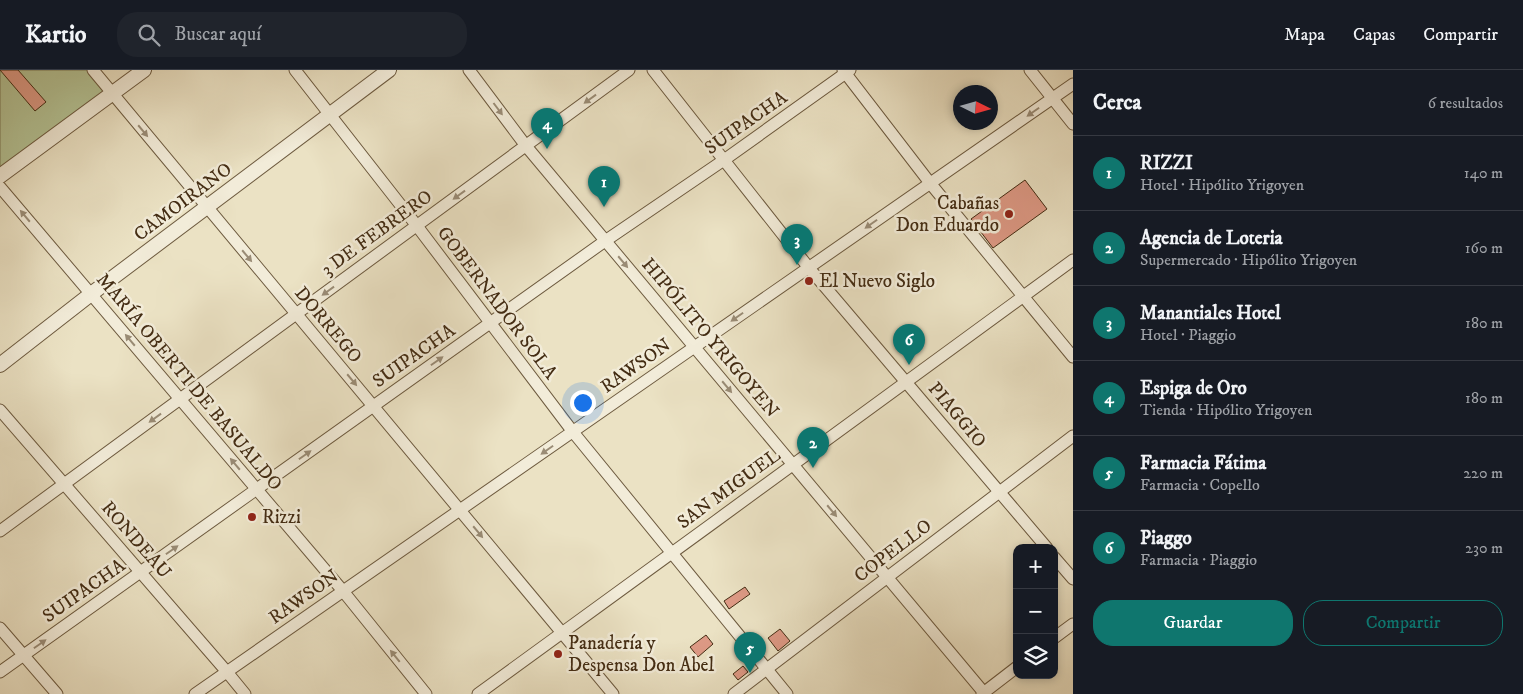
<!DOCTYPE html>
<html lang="es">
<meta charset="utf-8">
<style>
body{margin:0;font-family:"IM FELL DW Pica",serif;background:#20242c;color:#f1f3f6}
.controls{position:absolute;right:15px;bottom:15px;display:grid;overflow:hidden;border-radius:10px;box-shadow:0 2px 8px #0003}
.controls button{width:45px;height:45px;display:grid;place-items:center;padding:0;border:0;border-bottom:1px solid #363941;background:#171b24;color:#f1f3f6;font:25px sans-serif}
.compass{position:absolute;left:953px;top:15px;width:45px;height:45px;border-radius:50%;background:#171b24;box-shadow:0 2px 8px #0003;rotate:95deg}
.you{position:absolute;left:582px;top:332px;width:18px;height:18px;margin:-12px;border:4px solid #fff;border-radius:50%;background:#1a73e8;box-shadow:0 0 0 8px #1a73e833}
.badge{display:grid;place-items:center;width:32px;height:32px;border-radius:50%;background:#0f766e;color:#fff;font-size:16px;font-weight:700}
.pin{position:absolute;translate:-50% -41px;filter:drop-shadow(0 1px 2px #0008)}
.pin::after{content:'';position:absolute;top:26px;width:18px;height:15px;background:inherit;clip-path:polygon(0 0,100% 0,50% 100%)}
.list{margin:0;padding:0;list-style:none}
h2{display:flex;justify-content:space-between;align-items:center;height:65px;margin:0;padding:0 20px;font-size:21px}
h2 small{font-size:16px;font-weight:400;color:#9ea1a6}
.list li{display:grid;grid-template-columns:32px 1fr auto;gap:15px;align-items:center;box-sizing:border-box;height:75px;padding:0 20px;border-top:1px solid #363941}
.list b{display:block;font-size:19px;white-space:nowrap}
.list p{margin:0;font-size:16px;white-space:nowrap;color:#9ea1a6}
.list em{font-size:16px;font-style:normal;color:#9ea1a6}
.actions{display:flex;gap:10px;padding:15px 20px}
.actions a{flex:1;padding:11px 0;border:1px solid #0f766e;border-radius:20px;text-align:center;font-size:18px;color:#0f766e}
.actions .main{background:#0f766e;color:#fff}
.icon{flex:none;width:28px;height:28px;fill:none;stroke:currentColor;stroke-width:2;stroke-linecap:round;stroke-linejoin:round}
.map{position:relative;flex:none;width:1073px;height:624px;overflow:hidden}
header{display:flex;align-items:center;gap:30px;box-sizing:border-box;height:70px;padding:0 25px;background:#171b24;border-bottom:1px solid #363941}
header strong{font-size:24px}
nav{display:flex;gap:28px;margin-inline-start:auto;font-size:18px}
.search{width:350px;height:45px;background:#20242c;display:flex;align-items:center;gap:12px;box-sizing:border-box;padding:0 18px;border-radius:20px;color:#9ea1a6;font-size:19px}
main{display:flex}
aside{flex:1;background:#171b24}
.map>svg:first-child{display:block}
</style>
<header>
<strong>Kartio</strong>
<div class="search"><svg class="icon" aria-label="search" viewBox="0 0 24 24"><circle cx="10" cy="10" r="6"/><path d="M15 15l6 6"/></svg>Buscar aquí</div>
<nav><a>Mapa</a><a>Capas</a><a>Compartir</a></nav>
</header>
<main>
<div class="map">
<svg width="1073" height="624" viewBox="0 0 1073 624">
<rect width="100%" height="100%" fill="#ebe2c4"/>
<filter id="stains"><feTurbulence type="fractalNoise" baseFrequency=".004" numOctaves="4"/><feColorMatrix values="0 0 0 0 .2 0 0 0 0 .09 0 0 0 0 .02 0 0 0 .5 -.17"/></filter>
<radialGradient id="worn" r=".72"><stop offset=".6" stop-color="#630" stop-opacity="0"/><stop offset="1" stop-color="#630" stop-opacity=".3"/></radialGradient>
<path fill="#b5c496" stroke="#7c7854" d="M0 0H93L112 23 0 106Z"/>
<g fill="#de9a86" stroke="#432c13">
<path d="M0 0H18L46 32 35 41Z"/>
<path d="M1025 110 1047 139 993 178 971 149Z"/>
<path d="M745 517 750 524 729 539 724 531Z"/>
<path d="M780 559 790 571 778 581 768 568Z"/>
<path d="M706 565 713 574 698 587 690 577Z"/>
<path d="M743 596 748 602 738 610 733 604Z"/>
</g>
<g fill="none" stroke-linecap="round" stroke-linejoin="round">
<defs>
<g id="minor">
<path d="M93 0 613 624"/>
<path d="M295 0 417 156 573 362 787 624"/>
<path d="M469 0 526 76 985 624"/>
<path d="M653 0 809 198 1047 478"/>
<path d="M843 0 930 113 1073 287"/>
<path d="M1030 0 1073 54"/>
<path d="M0 117 343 521 426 624"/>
<path d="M0 340 227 602 245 624"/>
<path d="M0 461 629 0"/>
<path d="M1054 487 1073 509"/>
<path d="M0 558 57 624"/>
<path d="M1054 568 1073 554"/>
<path d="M0 602 605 171 724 90 850 0"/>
<path d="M195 624 1073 14"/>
<path d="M478 624C676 479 876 336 1073 190"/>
<path d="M734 624 1073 366"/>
<path d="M982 624 1017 597"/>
</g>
<g id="tertiary">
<path d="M0 106 144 0"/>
<path d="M0 295 91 224 389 0"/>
</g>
</defs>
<use href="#minor" stroke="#6d5a3f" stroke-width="13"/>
<use href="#tertiary" stroke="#6d5a3f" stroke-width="16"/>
<use href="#minor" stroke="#f2ecd9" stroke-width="11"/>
<use href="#tertiary" stroke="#f2ecd9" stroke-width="14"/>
</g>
<defs><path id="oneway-solid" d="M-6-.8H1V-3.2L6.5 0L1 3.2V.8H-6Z" transform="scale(1.25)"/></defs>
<g fill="#9a8c76">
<use href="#oneway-solid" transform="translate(590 29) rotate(144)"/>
<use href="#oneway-solid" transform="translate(498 39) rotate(53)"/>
<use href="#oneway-solid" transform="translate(1033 42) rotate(145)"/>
<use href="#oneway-solid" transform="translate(143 61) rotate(50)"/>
<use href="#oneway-solid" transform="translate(459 125) rotate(144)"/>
<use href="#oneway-solid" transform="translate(25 146) rotate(-130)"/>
<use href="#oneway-solid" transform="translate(871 154) rotate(145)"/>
<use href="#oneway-solid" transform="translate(247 186) rotate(50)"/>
<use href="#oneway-solid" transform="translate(623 192) rotate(50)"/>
<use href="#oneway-solid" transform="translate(328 221) rotate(144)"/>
<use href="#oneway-solid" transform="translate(737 247) rotate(145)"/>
<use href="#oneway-solid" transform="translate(130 270) rotate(-130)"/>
<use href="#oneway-solid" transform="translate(437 291) rotate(-35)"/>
<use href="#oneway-solid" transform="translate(352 310) rotate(50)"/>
<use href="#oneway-solid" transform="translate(727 317) rotate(50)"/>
<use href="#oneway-solid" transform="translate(155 348) rotate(144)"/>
<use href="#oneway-solid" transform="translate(547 380) rotate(145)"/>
<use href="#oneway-solid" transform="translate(305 385) rotate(-35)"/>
<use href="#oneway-solid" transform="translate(235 394) rotate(-130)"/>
<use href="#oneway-solid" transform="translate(832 441) rotate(50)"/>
<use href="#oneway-solid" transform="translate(478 462) rotate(50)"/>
<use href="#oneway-solid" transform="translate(172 480) rotate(-35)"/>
<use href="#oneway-solid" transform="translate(40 574) rotate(-35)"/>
<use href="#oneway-solid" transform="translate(395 586) rotate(-129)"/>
</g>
<g fill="#8f2418" stroke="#f2ecd9" stroke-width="2">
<circle cx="1009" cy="144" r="5"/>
<circle cx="809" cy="211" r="5"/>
<circle cx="252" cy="447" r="5"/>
<circle cx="558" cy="584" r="5"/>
</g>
<g text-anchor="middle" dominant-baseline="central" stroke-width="5" stroke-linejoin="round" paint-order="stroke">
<g font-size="19" fill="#432c13" stroke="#f2ecd9">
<text transform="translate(746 53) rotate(-35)">SUIPACHA</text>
<text transform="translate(183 132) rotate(-37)">CAMOIRANO</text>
<text transform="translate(377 163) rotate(-36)">3 DE FEBRERO</text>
<text transform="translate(497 233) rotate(53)">GOBERNADOR SOLA</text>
<text transform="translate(328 255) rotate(50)">DORREGO</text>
<text transform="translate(710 268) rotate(50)">HIPÓLITO YRIGOYEN</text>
<text transform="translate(414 286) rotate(-35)">SUIPACHA</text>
<text transform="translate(636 296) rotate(-35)">RAWSON</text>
<text transform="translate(189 312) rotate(50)">MARÍA OBERTI DE BASUALDO</text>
<text transform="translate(957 345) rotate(50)">PIAGGIO</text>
<text transform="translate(729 419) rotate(-36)">SAN MIGUEL</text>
<text transform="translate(136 470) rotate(49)">RONDEAU</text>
<text transform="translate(893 481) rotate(-37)">COPELLO</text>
<text transform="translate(84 521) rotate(-35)">SUIPACHA</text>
<text transform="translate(304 527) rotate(-35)">RAWSON</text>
</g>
<g font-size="19" fill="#432c13" stroke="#f2ecd9" text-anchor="start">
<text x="999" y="133" text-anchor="end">Cabañas<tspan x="999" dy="22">Don Eduardo</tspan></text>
<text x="819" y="211">El Nuevo Siglo</text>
<text x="262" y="447">Rizzi</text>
<text x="568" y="573">Panadería y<tspan x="568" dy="22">Despensa Don Abel</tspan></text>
</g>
</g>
<rect width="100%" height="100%" filter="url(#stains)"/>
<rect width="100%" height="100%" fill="url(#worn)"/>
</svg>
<div class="controls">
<button>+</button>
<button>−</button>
<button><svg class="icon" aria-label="layers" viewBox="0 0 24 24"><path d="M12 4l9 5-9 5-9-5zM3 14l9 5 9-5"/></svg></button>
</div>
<svg class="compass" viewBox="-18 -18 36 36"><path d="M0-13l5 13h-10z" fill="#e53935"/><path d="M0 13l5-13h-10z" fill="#9ea1a6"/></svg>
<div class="you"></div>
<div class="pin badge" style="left:604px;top:137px">1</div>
<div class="pin badge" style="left:813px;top:398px">2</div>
<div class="pin badge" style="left:797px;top:195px">3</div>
<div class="pin badge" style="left:547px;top:79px">4</div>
<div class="pin badge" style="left:750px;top:603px">5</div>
<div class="pin badge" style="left:909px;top:295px">6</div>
</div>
<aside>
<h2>Cerca<small>6 resultados</small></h2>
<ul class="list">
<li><span class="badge">1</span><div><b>RIZZI</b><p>Hotel · Hipólito Yrigoyen</p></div><em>140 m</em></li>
<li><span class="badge">2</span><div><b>Agencia de Loteria</b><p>Supermercado · Hipólito Yrigoyen</p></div><em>160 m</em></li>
<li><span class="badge">3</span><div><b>Manantiales Hotel</b><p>Hotel · Piaggio</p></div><em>180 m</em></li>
<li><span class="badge">4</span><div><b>Espiga de Oro</b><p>Tienda · Hipólito Yrigoyen</p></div><em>180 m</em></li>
<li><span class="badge">5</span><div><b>Farmacia Fátima</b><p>Farmacia · Copello</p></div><em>220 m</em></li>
<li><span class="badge">6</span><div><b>Piaggo</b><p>Farmacia · Piaggio</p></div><em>230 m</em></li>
</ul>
<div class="actions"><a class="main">Guardar</a><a>Compartir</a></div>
</aside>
</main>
